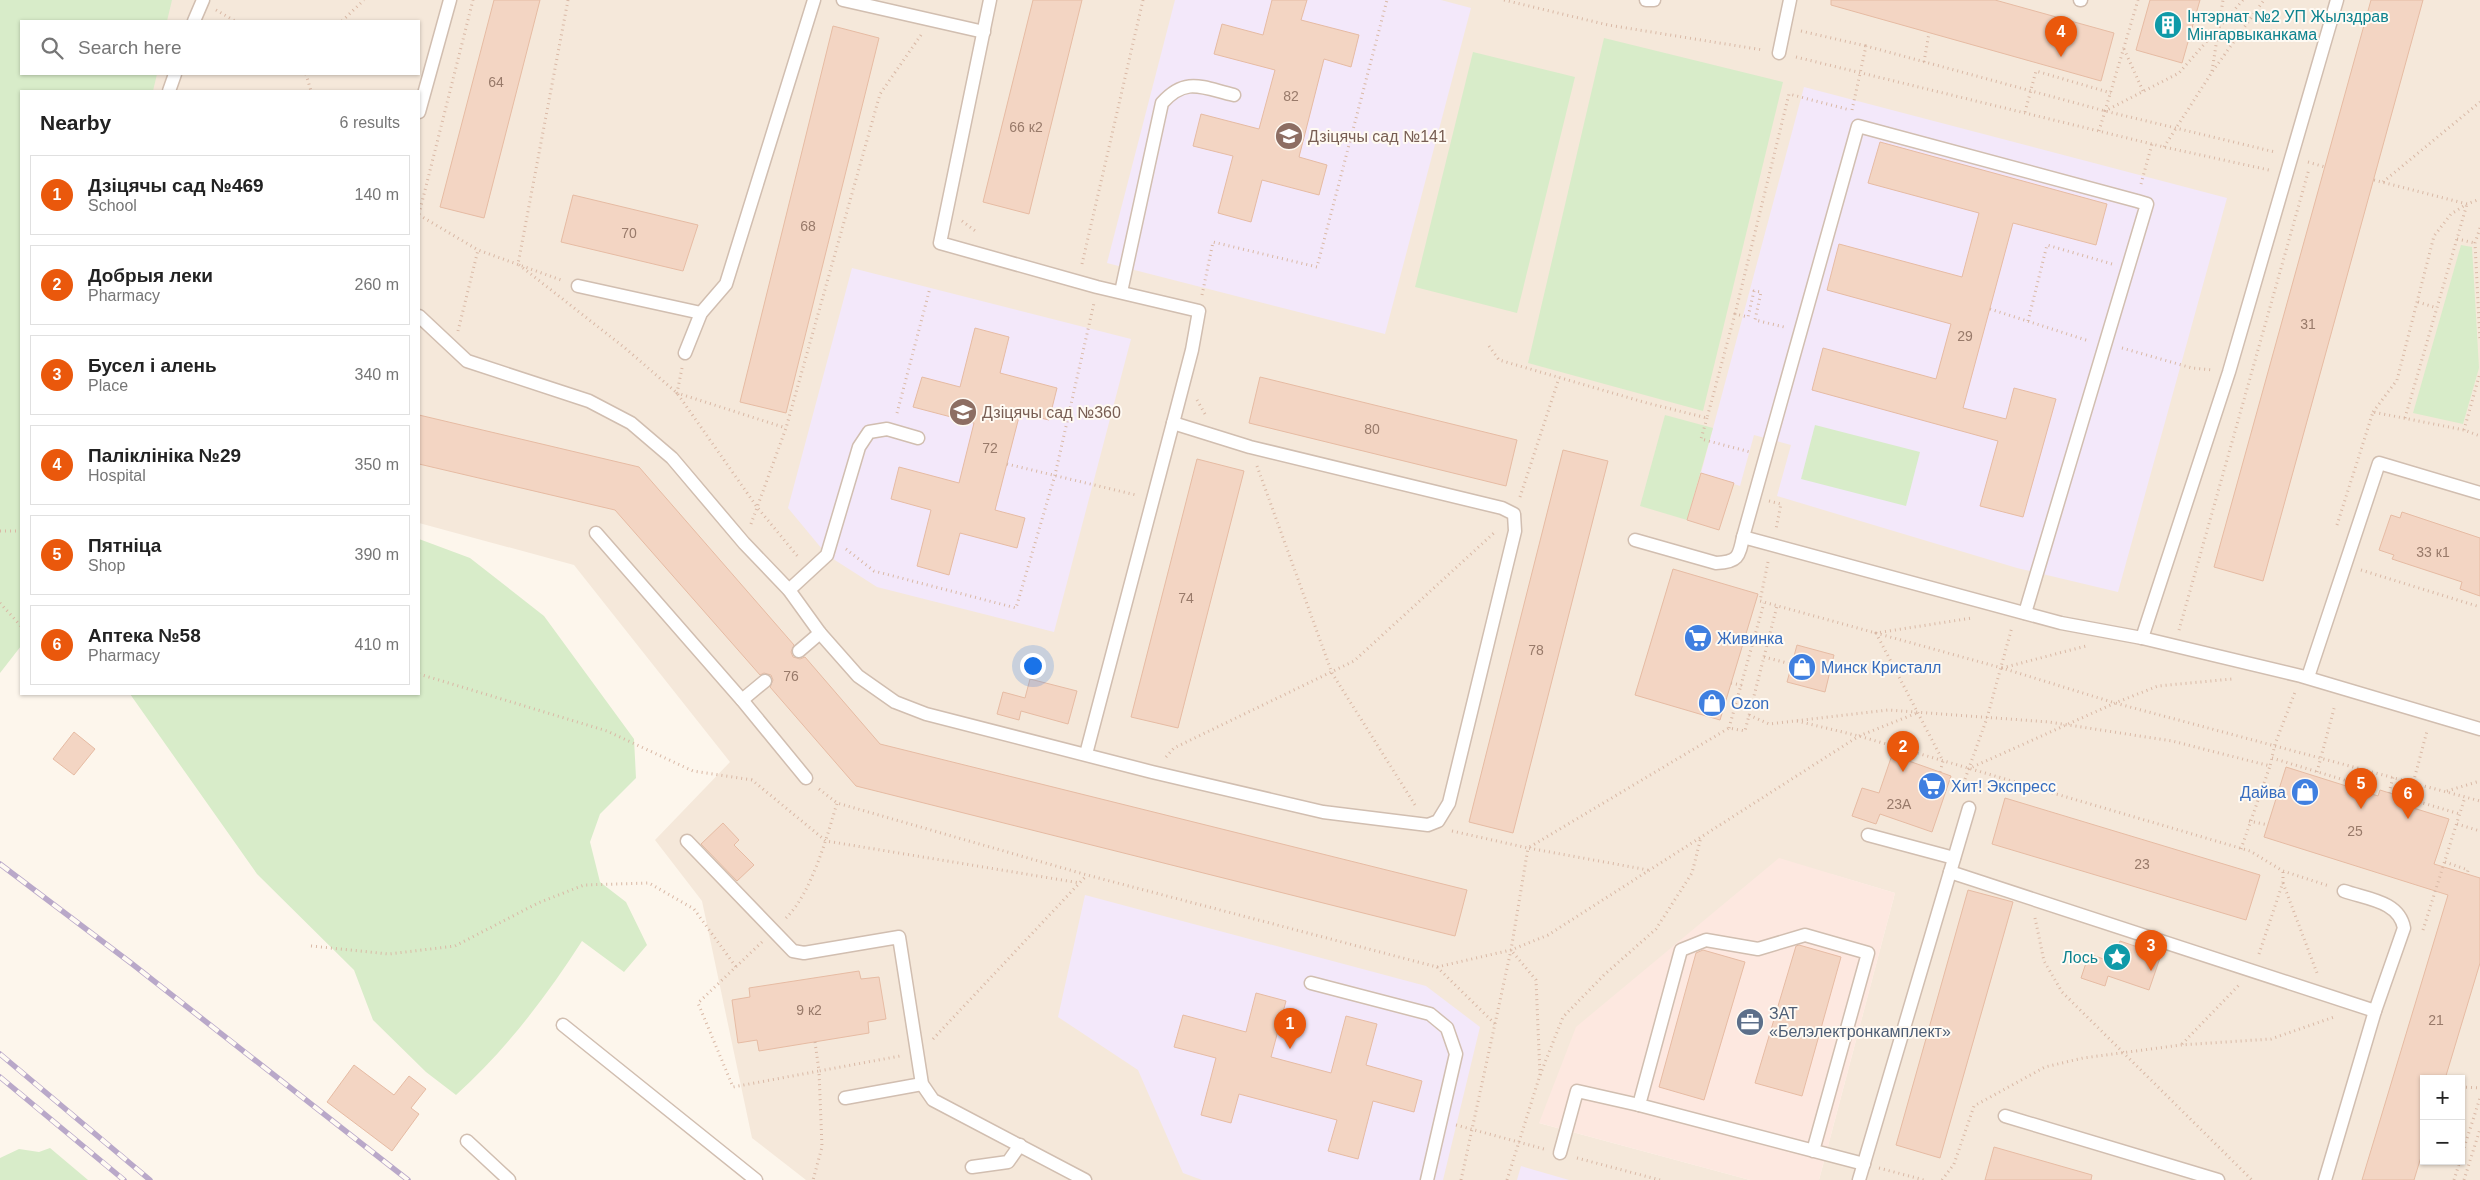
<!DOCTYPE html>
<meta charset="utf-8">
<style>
body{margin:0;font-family:Helvetica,sans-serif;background:#f2f2f2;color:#222}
.controls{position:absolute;right:15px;bottom:15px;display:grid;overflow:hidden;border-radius:0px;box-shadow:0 1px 4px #0004}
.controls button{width:45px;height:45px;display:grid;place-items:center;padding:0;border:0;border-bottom:1px solid #e0e0e0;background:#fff;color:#222;font:25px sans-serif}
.you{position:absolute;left:1032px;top:665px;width:18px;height:18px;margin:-12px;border:4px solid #fff;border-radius:50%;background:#1a73e8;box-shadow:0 0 0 8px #1a73e833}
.badge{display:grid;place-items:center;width:32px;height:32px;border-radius:50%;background:#ea580c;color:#fff;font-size:16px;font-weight:700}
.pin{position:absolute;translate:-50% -41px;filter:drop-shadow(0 1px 2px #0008)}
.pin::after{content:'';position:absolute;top:26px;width:18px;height:15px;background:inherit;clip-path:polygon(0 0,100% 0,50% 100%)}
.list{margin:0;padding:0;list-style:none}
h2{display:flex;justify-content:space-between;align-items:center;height:65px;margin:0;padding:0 20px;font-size:21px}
h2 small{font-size:16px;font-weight:400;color:#767676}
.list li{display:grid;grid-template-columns:32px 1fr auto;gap:15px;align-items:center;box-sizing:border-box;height:80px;margin:0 10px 10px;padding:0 10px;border:1px solid #e0e0e0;border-radius:0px}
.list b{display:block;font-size:19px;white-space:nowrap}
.list p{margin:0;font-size:16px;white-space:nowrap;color:#767676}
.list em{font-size:16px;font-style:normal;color:#767676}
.icon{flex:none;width:28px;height:28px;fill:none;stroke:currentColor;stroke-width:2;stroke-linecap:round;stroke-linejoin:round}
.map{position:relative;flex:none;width:2480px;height:1180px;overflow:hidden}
.search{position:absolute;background:#fff;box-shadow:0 1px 4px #0004;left:20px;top:20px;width:400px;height:55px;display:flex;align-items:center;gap:12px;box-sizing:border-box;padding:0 18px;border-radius:0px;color:#767676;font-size:19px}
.panel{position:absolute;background:#fff;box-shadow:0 1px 4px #0004;left:20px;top:90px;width:400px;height:605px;border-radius:0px}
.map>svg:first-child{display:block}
</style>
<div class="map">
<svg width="2480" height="1180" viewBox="0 0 2480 1180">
<rect width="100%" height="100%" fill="#fdf6ec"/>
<path fill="#f5e8da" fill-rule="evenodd" d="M156 0H2480V1180H1819L1895 893 1831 874 1539 1123 1750 1180H806L752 1138 702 901 655 840 730 762 574 565 419 523V91H139L142 74H419V21H152ZM2424 1079H2461V1161H2424Z"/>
<path fill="#fde8e0" d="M1779 858 1895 893 1819 1180H1750L1539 1123 1576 1027Z"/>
<g fill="#f3e8fa">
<path d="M1175 0H1441L1471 8 1385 334 1107 263Z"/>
<path d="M1804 87 2227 198 2118 592 2017 568 1777 496 1791 445 1754 435 1740 486 1701 473Z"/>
<path d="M852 268 1131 339 1054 632 877 587 827 555 788 508Z"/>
<path d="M1085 895 1426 986 1480 1027 1443 1180H1202L1183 1173 1138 1070 1058 1017Z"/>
<path d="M1521 1166 1569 1180H1517Z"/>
</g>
<g fill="#d8ecc9">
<path d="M0 0H172L167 21H21V74H157L153 91H21V646L0 673Z"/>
<path d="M1604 38 1783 82 1703 411 1528 363Z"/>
<path d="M1473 52 1575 77 1517 313 1415 287Z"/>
<path d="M2461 245 2472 247 2479 368 2463 424 2413 413Z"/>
<path d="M1665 415 1713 428 1687 520 1640 506Z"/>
<path d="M1815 425 1920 452 1906 506 1801 479Z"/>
<path d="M419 539 470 558 544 616 634 739 636 778 600 814 590 842 600 882 626 902 647 945 624 972 582 941C546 997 505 1051 456 1095L426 1072 373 1020 354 970 257 874 130 694H419Z"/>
<path d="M50 1148 88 1180H0V1158L19 1149 39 1152Z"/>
</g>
<g fill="#f3d5c3" stroke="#e6bba3">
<path d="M494 0H540L484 218 440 207Z"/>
<path d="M1033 0H1082L1029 214 983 202Z"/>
<path d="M1272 0H1307L1301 20 1359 35 1351 67 1324 59 1299 157 1327 165 1319 195 1262 180 1251 222 1218 213 1233 156 1193 146 1201 114 1259 129 1275 70 1214 54 1222 24 1263 35Z"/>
<path d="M1831 0H1995L2114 33 2101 81 1831 5Z"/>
<path d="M2150 0H2200L2182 63 2136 50Z"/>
<path d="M2371 0H2423L2263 581 2214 567Z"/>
<path d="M833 26 879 38 786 413 740 402Z"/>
<path d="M1880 142 2107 204 2096 245 2013 223 1963 408 2006 419 2014 388 2056 399 2023 517 1980 506 1998 441 1812 390 1823 348 1936 379 1951 324 1827 290 1839 244 1962 277 1979 213 1868 183Z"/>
<path d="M573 195 698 225 683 271 561 242Z"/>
<path d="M975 328 1009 337 1000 373 1057 388 1049 420 1020 413 995 510 1025 518 1017 548 960 533 949 575 917 566 931 510 891 499 899 467 959 483 974 423 913 407 922 377 960 387Z"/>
<path d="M1260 377 1517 440 1506 486 1249 423Z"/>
<path d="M419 415 639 467 794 645 791 652 793 657 800 659 805 657 880 744 1467 890 1455 936 856 786 770 687 773 680 771 675 764 673 760 675 615 510 419 464Z"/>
<path d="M1563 450 1608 461 1513 833 1469 822Z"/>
<path d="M1197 459 1244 471 1178 728 1131 717Z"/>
<path d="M1701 473 1734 483 1719 530 1687 520Z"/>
<path d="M2402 512 2480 538V596L2460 589 2462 582 2392 559 2394 555 2379 550 2391 515 2400 518Z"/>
<path d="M1673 569 1758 594 1720 720 1635 695Z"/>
<path d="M1797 645 1834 655 1825 692 1787 682Z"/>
<path d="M1030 679 1077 691 1068 724 1021 711 1019 720 997 714 1003 692 1025 698Z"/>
<path d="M74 732 95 749 74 775 53 759Z"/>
<path d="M1892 755 1951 776 1932 832 1880 814 1876 824 1852 816 1862 788 1879 793Z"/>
<path d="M2286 767 2378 796 2380 790 2399 796 2397 803 2449 819 2434 864 2480 878V963L2445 1079H2424V1147L2414 1180H2362L2448 895 2264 837Z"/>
<path d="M2005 798 2260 875 2246 920 1992 844Z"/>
<path d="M723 823 739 840 734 845 754 865 737 881 701 844Z"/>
<path d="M1968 890 2013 902 1940 1158 1896 1145Z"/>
<path d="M2120 941 2161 955 2149 990 2108 976 2105 986 2081 978 2089 954 2112 962Z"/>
<path d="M1799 945 1841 957 1802 1096 1755 1083 1796 946Z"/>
<path d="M1703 950 1745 962 1704 1100 1659 1087 1696 953Z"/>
<path d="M859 971 861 979 879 977 886 1019 868 1022 869 1033 759 1051 757 1040 738 1043 732 1000 750 997 749 988Z"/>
<path d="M1256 993 1286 1001 1271 1057 1331 1073 1346 1016 1377 1024 1366 1065 1422 1081 1414 1112 1373 1101 1358 1159 1328 1151 1337 1120 1239 1094 1231 1123 1201 1115 1216 1058 1174 1047 1183 1015 1246 1032Z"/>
<path d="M354 1065 394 1095 409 1076 426 1089 411 1108 419 1114 392 1151 327 1102Z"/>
<path d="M1994 1147 2092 1175 2091 1180H1985Z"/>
</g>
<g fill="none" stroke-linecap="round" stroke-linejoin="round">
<defs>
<g id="lane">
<path d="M843 0 984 32"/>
<path d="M990 0 940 243 1097 287 1199 311 1192 350 1173 423 1086 754"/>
<path d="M1646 0H1654"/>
<path d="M2080 0H2081"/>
<path d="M194 21 203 0"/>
<path d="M1779 53 1790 0"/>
<path d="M169 91 175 74"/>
<path d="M419 112 450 0"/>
<path d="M578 286 701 313"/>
<path d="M1121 292 1162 103C1186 76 1203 88 1234 95"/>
<path d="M419 316 467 361 589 401 631 423 672 458 744 543 789 590 820 633 858 676 895 702 926 714 1152 772 1323 812 1428 825 1438 821 1449 803 1515 531 1514 514 1502 508 1250 447 1173 423"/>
<path d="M685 353 701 313 726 284 814 0"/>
<path d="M596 533 742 700 806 778"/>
<path d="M1743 537 1858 126 2137 201 2147 204 2025 613"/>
<path d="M1635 540 1716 563C1738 562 1739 557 1743 537L2061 623 2142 638 2301 676 2480 729"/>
<path d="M789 590 827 555 859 447 869 432 887 429 918 438"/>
<path d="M2142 638 2229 372 2337 0"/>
<path d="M799 651 820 633"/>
<path d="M2308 677 2379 463 2480 493"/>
<path d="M742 700 765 681"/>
<path d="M1868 835 1954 858"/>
<path d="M687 841 793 951 804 953 899 937 922 1084 933 1100 1085 1180"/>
<path d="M1950 872 2375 1011"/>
<path d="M1311 983 1430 1014 1447 1028 1456 1054 1427 1180"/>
<path d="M563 1025 756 1180"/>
<path d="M845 1098 922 1084"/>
<path d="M2005 1116 2218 1180"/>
<path d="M467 1141 509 1180"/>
<path d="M1813 1151 1868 953 1805 935 1758 949 1706 940 1681 950 1639 1105 1864 1164"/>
<path d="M1560 1153 1577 1091 1639 1105"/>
<path d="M972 1167 1008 1162 1020 1145"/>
<path d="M1859 1180 1969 808"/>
<path d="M2325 1180 2375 1011 2404 928C2399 901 2367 899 2344 891"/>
</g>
</defs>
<use href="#lane" stroke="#d1beb0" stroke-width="15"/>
<g stroke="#d9b8a5" stroke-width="3" stroke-dasharray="1 4" stroke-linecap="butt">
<path d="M568 0 518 264 625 348 677 393 757 507 799 558"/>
<path d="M1504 0 1608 25 1763 50"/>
<path d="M216 10 235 21"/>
<path d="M342 21 364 0"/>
<path d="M1801 31 1866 46"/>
<path d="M2124 49 2143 91"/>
<path d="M1796 57 2164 147 2269 170"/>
<path d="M1924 62 1929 33"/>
<path d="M2212 71 2223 0"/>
<path d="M306 74 311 91"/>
<path d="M1852 110 1866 46 2105 111 2275 152"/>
<path d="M2105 111 2138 0"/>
<path d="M2025 112 2036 71 2111 93"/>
<path d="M2099 131 2105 111 2179 73 2243 0"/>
<path d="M2164 147 2212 72 2264 0"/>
<path d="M2308 162 2325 167"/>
<path d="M2374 180 2467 204 2480 199"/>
<path d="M2383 182 2480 102"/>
<path d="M2141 184 2152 144"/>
<path d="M419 214 473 0"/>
<path d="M419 215 478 250"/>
<path d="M962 221 978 233"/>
<path d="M2480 228 2475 243 2480 341"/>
<path d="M2457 239 2475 243"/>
<path d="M1082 264 1143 0"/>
<path d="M1202 295 1213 242 1317 267 1387 0"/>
<path d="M2418 302 2437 308"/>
<path d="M1990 309 2089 341"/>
<path d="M1735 314 1789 94 1850 110"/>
<path d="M2028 321 2047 245 2112 264"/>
<path d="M458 331 478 250 561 280"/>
<path d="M1489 346 1499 360 1647 403 1707 418 1735 314 1748 317 1754 291 1761 292 1755 320 1784 327"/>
<path d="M2122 348 2192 368 2213 370"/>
<path d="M682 368 677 393 786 428"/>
<path d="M1197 400 1205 414"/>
<path d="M2373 412 2397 380 2434 236 2451 214 2467 204"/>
<path d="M897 413 930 288"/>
<path d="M1707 418 1701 439 1750 452"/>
<path d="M2405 418 2467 204"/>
<path d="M2464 430 2480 373"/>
<path d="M1007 464 1136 495"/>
<path d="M1257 466 1332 673 1415 805"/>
<path d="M1520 497 1559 378"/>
<path d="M1769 501 1781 504 1776 529"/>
<path d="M751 524 786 428 880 94 921 35"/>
<path d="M2337 525 2373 412 2464 430 2480 436"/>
<path d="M0 531H21"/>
<path d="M846 549 874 571 1016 608 1055 475 1094 303"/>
<path d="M1768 562 1760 601 2002 668 2115 703 2480 801"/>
<path d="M2361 570 2480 607"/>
<path d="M0 603 21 626"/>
<path d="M2179 630 2309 169"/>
<path d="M1764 657 1791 664"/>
<path d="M2002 668 2086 646"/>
<path d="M419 674 607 731 693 771 752 780 826 841 1080 883"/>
<path d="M1731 683 1741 685 1764 603"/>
<path d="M1749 715 1769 724 1888 710 2049 722 2172 741 2270 766 2275 744 2295 692"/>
<path d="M1797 721 1859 736 2250 851 2283 871 2329 886"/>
<path d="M1729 728 1741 685"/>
<path d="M1166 757 1174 748 1354 661 1495 532"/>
<path d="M2272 758 2367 787"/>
<path d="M1904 760 1907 750"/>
<path d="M1968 769 2115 703 2158 686 2232 679"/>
<path d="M1940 772 1943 761 1876 633 1972 618"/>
<path d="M2317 772 2335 705"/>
<path d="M819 789 837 803 1087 875 1437 967 1511 950 1548 935 1859 736 1917 713"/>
<path d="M2447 791 2480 781"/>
<path d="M1960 793 1987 718 2012 627"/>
<path d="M2366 793 2371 771"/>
<path d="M2389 793 2393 777"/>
<path d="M2409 799 2460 814"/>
<path d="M2407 806 2427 731"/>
<path d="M2249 821 2268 825"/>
<path d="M2457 824 2480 831"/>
<path d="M1452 831 1528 848 1729 728 1745 731 1777 606"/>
<path d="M2241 849 2270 766"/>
<path d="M2445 862 2468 870 2467 874"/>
<path d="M2283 883 2317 973"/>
<path d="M786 918C811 894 827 837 837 803"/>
<path d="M2035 918 2044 961 2062 992 2252 1180"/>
<path d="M2423 930 2465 797"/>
<path d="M762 942 698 1003 733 1087 819 1071 822 1147 813 1180"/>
<path d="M311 946 389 954 455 946 538 903 584 885 649 883 694 909 736 967"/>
<path d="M2259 954 2283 882V871"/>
<path d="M1437 967 1495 1024"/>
<path d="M933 1039 1087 875"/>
<path d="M815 1042 819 1071 900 1056"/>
<path d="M2182 1044 2240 984"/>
<path d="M1540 1075 1563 1017 1604 975 1656 929 1692 873 1701 837"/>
<path d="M2461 1087 2480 1088"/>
<path d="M1456 1125 1544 1149"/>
<path d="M2461 1157 2480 1098"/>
<path d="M1577 1158 1660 1180"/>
<path d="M1879 1168 1924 1180"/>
<path d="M1461 1180 1511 950 1528 848 1648 870"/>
<path d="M1507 1180 1540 1075 1536 980 1511 950"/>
<path d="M1942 1180 1954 1164 1974 1106 2045 1067 2083 1058 2181 1045 2271 1039 2334 1017"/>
<path d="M2454 1180 2460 1161"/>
<path d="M2464 1180 2480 1129"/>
</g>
<use href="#lane" stroke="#fff" stroke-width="12"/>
<defs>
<g id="rail">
<path d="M0 864 131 963 408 1180"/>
<path d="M0 1054 150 1180"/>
<path d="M0 1077 124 1180"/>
</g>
</defs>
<use href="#rail" stroke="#b9a8c9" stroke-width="5.5"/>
<use href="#rail" stroke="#fffaf3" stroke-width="4" stroke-dasharray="11" stroke-linecap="butt"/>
</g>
<defs>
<symbol id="building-disc" viewBox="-11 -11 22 22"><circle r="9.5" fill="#0f9aa8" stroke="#fffaf3"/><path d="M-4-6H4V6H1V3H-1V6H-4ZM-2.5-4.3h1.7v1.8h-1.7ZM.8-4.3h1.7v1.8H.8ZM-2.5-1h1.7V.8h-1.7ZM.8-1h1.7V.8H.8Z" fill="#fff"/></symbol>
<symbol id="school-disc" viewBox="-11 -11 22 22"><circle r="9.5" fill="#8d6e63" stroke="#fffaf3"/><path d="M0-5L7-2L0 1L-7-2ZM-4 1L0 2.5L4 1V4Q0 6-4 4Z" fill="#fff"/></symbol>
<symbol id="supermarket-disc" viewBox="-11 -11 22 22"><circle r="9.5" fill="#3f7fe0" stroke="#fffaf3"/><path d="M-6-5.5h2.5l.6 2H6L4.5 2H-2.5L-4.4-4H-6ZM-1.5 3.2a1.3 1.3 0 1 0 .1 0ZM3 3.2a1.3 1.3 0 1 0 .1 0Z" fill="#fff"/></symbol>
<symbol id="shop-disc" viewBox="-11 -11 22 22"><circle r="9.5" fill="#3f7fe0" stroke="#fffaf3"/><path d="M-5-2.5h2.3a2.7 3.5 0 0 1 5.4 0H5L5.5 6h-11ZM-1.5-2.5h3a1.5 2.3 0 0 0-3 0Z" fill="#fff"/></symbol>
<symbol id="sight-disc" viewBox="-11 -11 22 22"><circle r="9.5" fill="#0f9aa8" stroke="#fffaf3"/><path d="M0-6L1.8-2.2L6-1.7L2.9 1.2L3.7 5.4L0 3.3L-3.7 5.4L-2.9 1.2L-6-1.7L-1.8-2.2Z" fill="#fff"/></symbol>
<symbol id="office-disc" viewBox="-11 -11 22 22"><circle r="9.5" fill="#5c6f8a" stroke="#fffaf3"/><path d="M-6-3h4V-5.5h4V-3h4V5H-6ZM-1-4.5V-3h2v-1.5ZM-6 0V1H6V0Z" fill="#fff"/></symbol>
</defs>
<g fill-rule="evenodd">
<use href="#building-disc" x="2152" y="9" width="32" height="32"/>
<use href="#school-disc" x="1273" y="120" width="32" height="32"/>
<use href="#school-disc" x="947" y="396" width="32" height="32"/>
<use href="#supermarket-disc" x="1682" y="622" width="32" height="32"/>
<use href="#shop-disc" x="1786" y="651" width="32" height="32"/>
<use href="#shop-disc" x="1696" y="687" width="32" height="32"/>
<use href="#supermarket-disc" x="1916" y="770" width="32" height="32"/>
<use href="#shop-disc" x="2289" y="776" width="32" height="32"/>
<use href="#sight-disc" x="2101" y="941" width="32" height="32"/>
<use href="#office-disc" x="1734" y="1006" width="32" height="32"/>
</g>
<g text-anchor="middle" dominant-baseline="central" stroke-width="4" stroke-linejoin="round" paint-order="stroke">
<g font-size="14" fill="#987a6a">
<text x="496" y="82">64</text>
<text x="1291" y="96">82</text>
<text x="1026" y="127">66 к2</text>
<text x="808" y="226">68</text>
<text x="629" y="233">70</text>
<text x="2308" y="324">31</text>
<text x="1965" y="336">29</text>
<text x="1372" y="429">80</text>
<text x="990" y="448">72</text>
<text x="2433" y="552">33 к1</text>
<text x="1186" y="598">74</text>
<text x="1536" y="650">78</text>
<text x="791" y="676">76</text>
<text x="1899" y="804">23А</text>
<text x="2355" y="831">25</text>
<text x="2142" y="864">23</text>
<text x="809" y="1010">9 к2</text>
<text x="2436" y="1020">21</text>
</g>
<g font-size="16" fill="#0d838f" stroke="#fffaf3" text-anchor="start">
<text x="2187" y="16">Інтэрнат №2 УП Жылздрав<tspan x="2187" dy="18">Мінгарвыканкама</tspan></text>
<text x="2098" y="957" text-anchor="end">Лось</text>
</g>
<g font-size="16" fill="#785e54" stroke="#fffaf3" text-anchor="start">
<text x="1308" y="136">Дзіцячы сад №141</text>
<text x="982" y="412">Дзіцячы сад №360</text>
</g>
<g font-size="16" fill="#366cbe" stroke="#fffaf3" text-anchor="start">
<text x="1717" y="638">Живинка</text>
<text x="1821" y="667">Минск Кристалл</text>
<text x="1731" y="703">Ozon</text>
<text x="1951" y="786">Хит! Экспресс</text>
<text x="2286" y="792" text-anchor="end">Дайва</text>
</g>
<g font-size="16" fill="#4e5e75" stroke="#fffaf3" text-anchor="start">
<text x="1769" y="1013">ЗАТ<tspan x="1769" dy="18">«Белэлектронкамплект»</tspan></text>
</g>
</g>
</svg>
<div class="controls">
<button>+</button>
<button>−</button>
</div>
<div class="you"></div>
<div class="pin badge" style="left:1290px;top:1049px">1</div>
<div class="pin badge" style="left:1903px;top:772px">2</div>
<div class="pin badge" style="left:2151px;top:971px">3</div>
<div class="pin badge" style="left:2061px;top:57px">4</div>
<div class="pin badge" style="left:2361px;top:809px">5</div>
<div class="pin badge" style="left:2408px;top:819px">6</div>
<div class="search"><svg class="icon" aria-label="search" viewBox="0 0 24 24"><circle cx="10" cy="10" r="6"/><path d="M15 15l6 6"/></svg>Search here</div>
<section class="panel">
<h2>Nearby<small>6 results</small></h2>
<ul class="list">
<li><span class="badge">1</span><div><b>Дзіцячы сад №469</b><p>School</p></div><em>140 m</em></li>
<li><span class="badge">2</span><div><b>Добрыя леки</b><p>Pharmacy</p></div><em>260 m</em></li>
<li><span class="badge">3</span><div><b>Бусел і алень</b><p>Place</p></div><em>340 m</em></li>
<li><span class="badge">4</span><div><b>Паліклініка №29</b><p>Hospital</p></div><em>350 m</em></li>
<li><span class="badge">5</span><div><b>Пятніца</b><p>Shop</p></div><em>390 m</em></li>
<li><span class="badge">6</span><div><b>Аптека №58</b><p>Pharmacy</p></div><em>410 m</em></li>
</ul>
</section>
</div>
